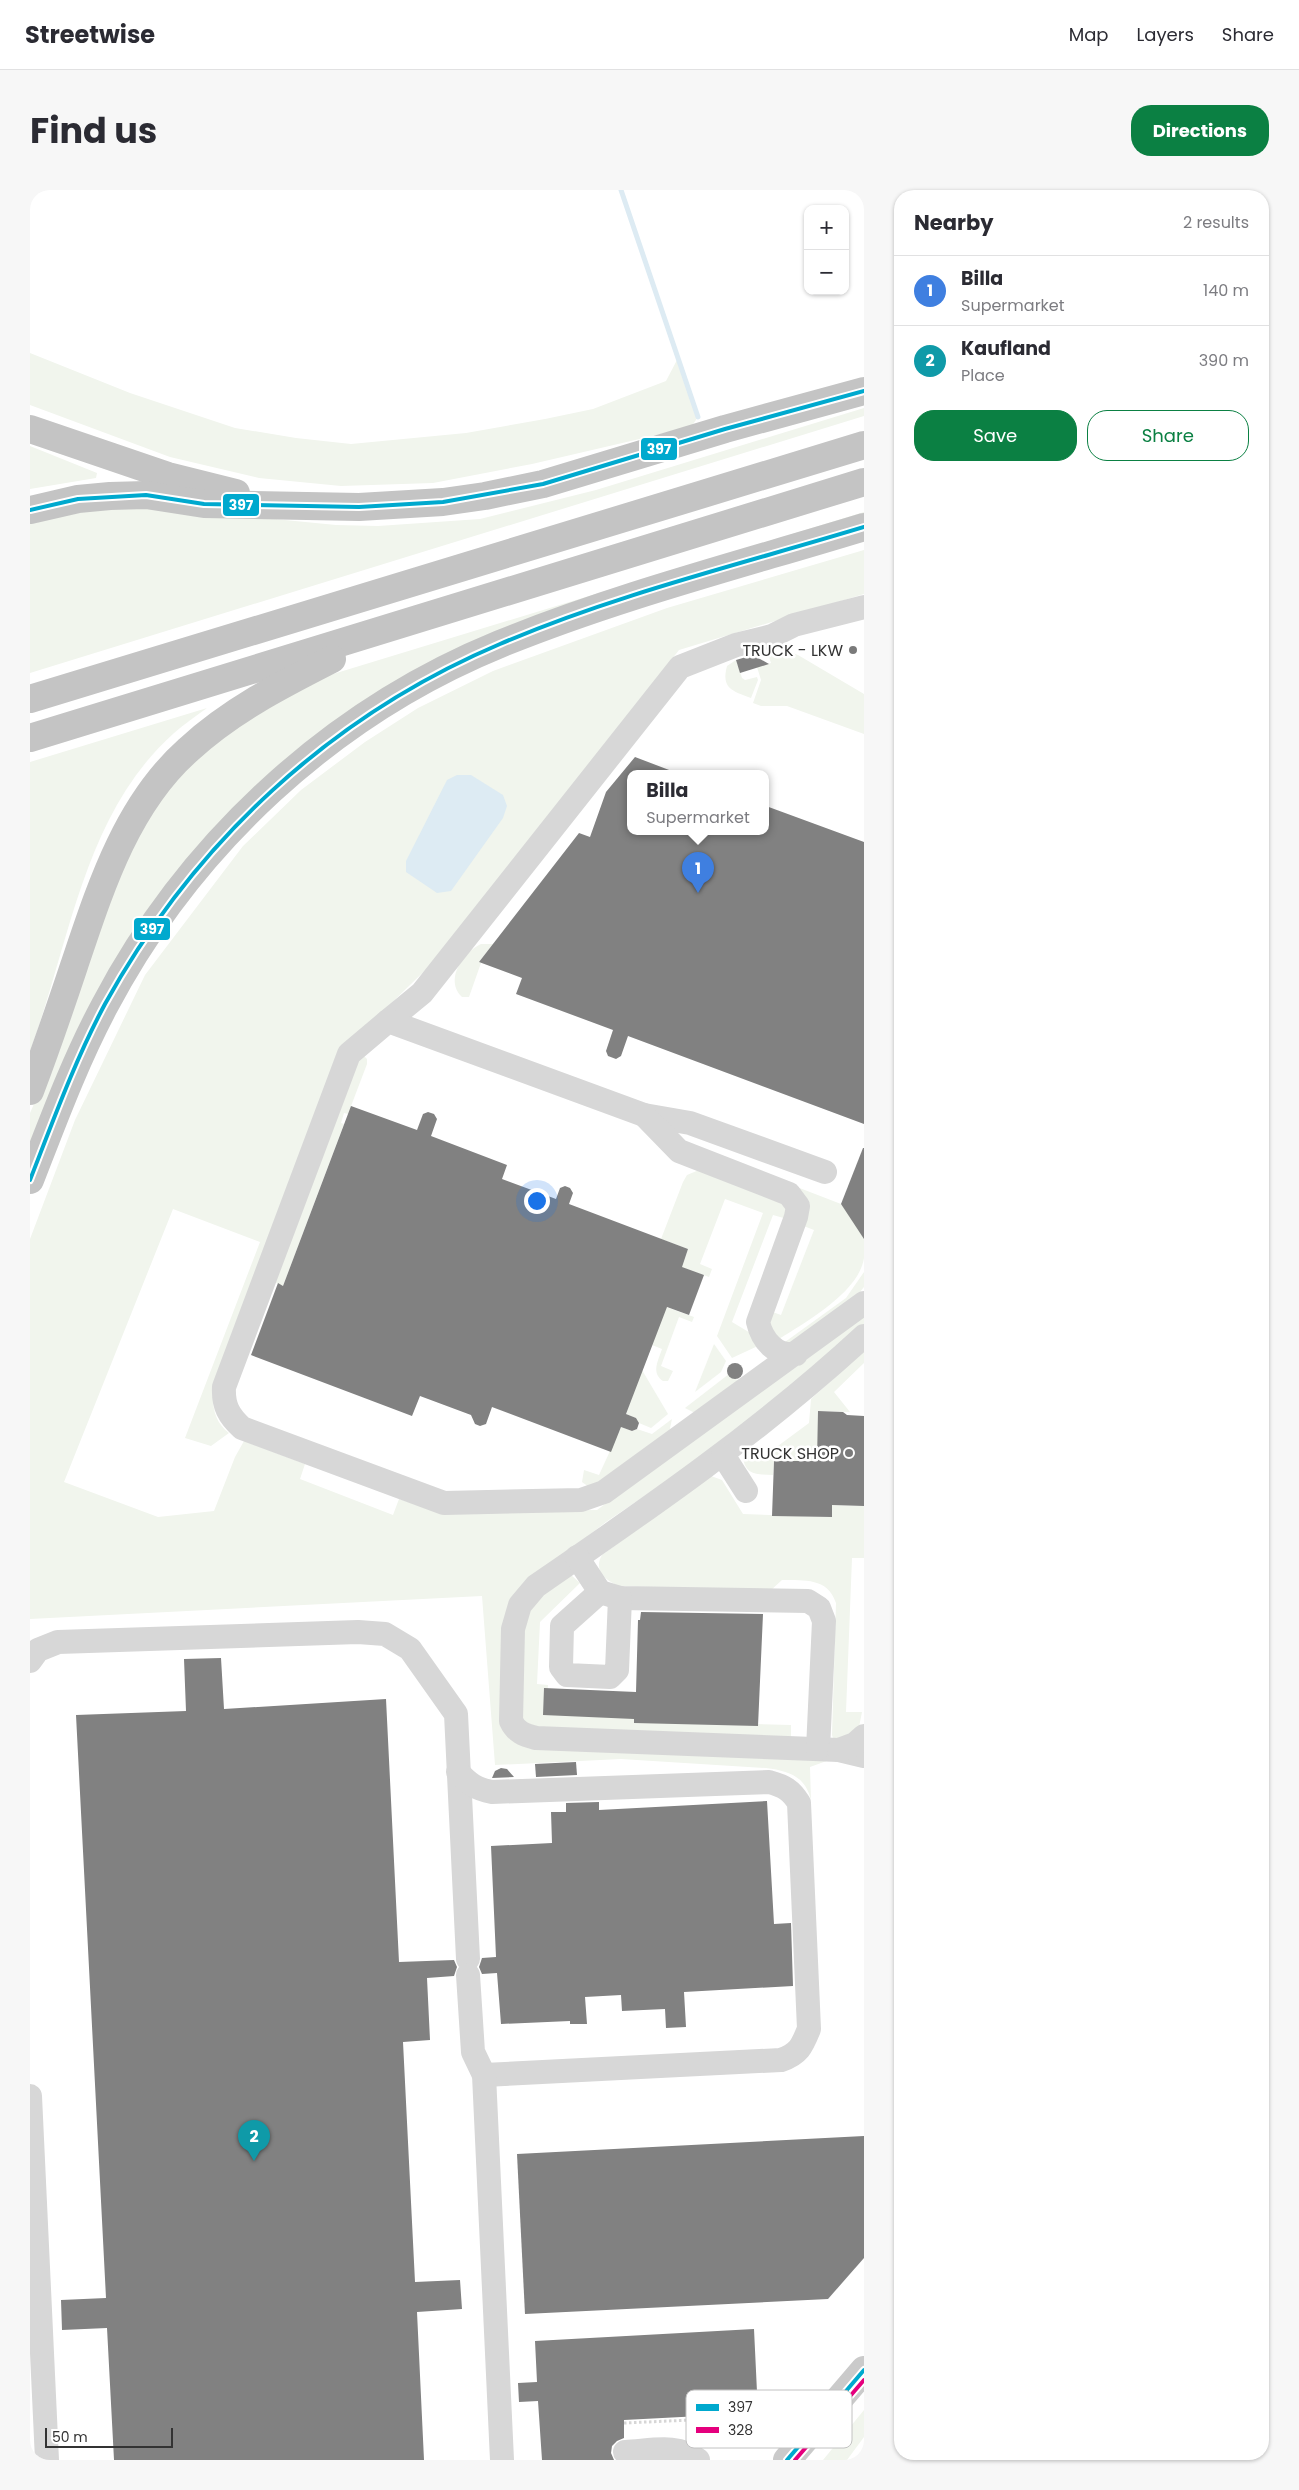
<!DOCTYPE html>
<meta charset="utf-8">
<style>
body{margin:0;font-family:Poppins,sans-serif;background:#f7f7f7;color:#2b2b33}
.controls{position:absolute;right:15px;top:15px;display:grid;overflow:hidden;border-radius:10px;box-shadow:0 1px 4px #0004}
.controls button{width:45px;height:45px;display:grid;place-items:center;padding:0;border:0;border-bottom:1px solid #e1e1e2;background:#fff;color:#2b2b33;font:25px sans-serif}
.scale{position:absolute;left:15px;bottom:12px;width:128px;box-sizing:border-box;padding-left:5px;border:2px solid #333;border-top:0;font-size:14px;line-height:18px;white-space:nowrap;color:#333;-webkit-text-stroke:4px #fff;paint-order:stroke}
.you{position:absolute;left:506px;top:1010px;width:18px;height:18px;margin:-12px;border:4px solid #fff;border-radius:50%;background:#1a73e8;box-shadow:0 0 0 8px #1a73e833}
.badge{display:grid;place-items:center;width:32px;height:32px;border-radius:50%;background:#0b8043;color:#fff;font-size:16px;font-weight:700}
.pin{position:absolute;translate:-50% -41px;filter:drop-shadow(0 1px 2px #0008)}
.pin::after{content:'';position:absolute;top:26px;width:18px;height:15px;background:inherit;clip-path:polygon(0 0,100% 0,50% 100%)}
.popup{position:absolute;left:597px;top:580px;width:142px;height:65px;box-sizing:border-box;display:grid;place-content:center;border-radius:10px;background:#fff;filter:drop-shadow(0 1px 4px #0005);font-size:16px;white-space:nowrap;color:#7c7c81}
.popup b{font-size:19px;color:#2b2b33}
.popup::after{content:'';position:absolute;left:50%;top:100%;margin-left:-10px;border:10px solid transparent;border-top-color:#fff}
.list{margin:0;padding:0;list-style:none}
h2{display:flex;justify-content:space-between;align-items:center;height:65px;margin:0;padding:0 20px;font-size:21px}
h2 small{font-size:16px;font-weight:400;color:#7c7c81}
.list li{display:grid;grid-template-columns:32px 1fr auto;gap:15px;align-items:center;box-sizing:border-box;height:70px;padding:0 20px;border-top:1px solid #e1e1e2}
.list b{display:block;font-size:19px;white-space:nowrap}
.list p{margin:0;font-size:16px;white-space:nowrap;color:#7c7c81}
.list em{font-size:16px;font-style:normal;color:#7c7c81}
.actions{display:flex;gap:10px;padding:15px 20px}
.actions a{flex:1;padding:11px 0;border:1px solid #0b8043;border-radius:20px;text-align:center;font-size:18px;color:#0b8043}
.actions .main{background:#0b8043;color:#fff}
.map{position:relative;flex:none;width:834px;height:2270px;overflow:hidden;border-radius:20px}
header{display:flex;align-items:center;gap:30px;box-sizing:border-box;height:70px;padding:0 25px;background:#fff;border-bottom:1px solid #e1e1e2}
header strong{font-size:24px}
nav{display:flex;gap:28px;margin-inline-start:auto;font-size:18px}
.intro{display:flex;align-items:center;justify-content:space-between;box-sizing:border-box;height:120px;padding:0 30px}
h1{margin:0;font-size:35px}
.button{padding:12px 22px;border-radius:20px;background:#0b8043;color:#fff;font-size:18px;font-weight:700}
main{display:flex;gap:30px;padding:0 30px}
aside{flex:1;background:#fff;border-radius:20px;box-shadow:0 1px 4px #0004}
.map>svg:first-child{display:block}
</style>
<header>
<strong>Streetwise</strong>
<nav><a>Map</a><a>Layers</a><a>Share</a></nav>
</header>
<div class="intro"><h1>Find us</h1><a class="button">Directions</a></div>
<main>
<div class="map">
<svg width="834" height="2270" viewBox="0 0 834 2270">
<rect width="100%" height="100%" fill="#fff"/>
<g fill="#f1f5ed">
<path d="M0 163 100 203 205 238 266 248 321 254 436 243 515 229 563 219 636 191 647 170 668 227 661 237 502 274 403 293 311 296 229 288 140 267 0 215Z"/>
<path d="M834 218V226L0 483V326L99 315 306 335 348 336 450 329 566 300Z"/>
<path d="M0 256 67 283 66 288 0 299Z"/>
<path d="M834 322V329L405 475 161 674 0 972V923L15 889 73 718 130 602 199 536 290 488Z"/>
<path d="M834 360V404L649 460 414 762 313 860 184 1193C181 1212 183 1231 199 1243L181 1256 155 1248 230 1052 143 1019 34 1292 128 1327 184 1321 205 1267 214 1251 275 1274 270 1289 363 1325 369 1309 410 1322 567 1320 834 1122V1135L697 1250 576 1332 492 1397 471 1534C475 1548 484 1553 498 1557L802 1569 780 1577 781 1610C775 1586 759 1581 736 1578L591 1569 465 1575 452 1406 0 1429V1049L45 930 115 785 213 656 271 600 335 552 388 518 463 481 637 418Z"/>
<path d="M757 461 768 465 834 504V544L757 516H731L723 513 731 490 727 477 741 473 738 464Z"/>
<path d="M706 470 712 488 715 490 727 487 728 490 721 508C702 501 691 498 697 476Z"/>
<path d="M177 518C166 526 154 534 144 543 53 624 40 754 0 861V572Z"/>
<path d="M451 754H463L449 772 451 773 439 807H432C414 790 433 762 451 754Z"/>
<path d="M334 866 337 869V874L318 924 314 923 311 933 314 934 253 1096 242 1091 326 870Z"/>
<path d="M669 980 755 1011 757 1029 743 1025 702 1132 722 1144 730 1155 702 1168 687 1146 733 1023 695 1009 670 1074 682 1079 679 1087 651 1077 658 1059 631 1049 653 992 657 985Z"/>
<path d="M767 997 811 1014 834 1037C834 1047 834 1059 834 1068 829 1102 776 1132 749 1149L740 1141 737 1120 751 1125 784 1040 771 1035Z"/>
<path d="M834 1082V1097L821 1113 766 1154 755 1152 816 1108Z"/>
<path d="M636 1117 664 1127 662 1132 649 1127 631 1176 643 1181 638 1191H633C621 1183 628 1171 632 1159L622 1155Z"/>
<path d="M684 1154 696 1171 691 1182 665 1202Z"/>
<path d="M834 1161V1173L804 1202 820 1222 788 1221V1253L803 1271H744L743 1285C728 1284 715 1286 713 1267L720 1257 729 1270 779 1233 781 1209Z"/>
<path d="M612 1180 638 1224 621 1238 609 1233 606 1228 596 1224Z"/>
<path d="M699 1184 711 1193 665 1223 655 1218Z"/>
<path d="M642 1229 639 1243 568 1294 559 1297 552 1292 554 1280 569 1285 591 1237 602 1241 607 1239 622 1244Z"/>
<path d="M681 1286 692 1290 713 1324 801 1327 802 1315 834 1316V1368H822L816 1522H832L828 1542 813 1550 803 1548 802 1545 806 1413C797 1387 775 1391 752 1390L740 1401 589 1396C575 1390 563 1380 572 1365Z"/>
<path d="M541 1385 550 1393 510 1432 507 1494 518 1495 516 1522 607 1527V1531L761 1535V1547L498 1537 487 1519 492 1439 498 1422 512 1403Z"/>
<path d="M834 2220V2247L817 2270H793Z"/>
</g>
<path fill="#ddebf3" d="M427 585H441L473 605 477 616 473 628 421 701 407 703 376 682V671L417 590Z"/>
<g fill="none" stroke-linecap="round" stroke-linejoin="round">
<path stroke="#ddebf3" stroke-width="5" d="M591 0 668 227"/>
</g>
<g fill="#818181">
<path d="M723 465 739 474 710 483 706 470Z"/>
<path d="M605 567 647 583 600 584V642H736V616L834 652V934L598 846 591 866 586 869 578 866 576 861 583 840 486 804 492 788 449 772 549 643 560 647 576 602Z"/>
<path d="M321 916 387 940 393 924 398 922 404 924 407 929 401 946 477 975 472 989 526 1009 530 998 535 996 540 998 543 1003 539 1014 658 1059 652 1077 674 1085 659 1125 637 1117 596 1224 606 1228 609 1233 607 1239 602 1241 591 1237 581 1262 462 1217 456 1234 450 1236 445 1234 441 1225 390 1206 382 1226 221 1165 248 1093 253 1096Z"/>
<path d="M833 958H834V1049L811 1014Z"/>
<circle cx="705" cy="1181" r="8"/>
<path d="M788 1221 813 1222 817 1225 834 1226V1316L802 1315V1327L742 1326 744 1271H787Z"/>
<path d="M611 1422 733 1424 728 1536 604 1533V1529L513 1525 514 1498 606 1502 608 1430H610Z"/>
<path d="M191 1468 194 1519 356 1509 369 1772 424 1770 427 1777 424 1786 397 1788 400 1850 373 1852 385 2092 430 2090 432 2119 387 2122 394 2270H84L77 2138 32 2140 31 2110 76 2108 46 1525 156 1521 154 1469Z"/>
<path d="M546 1572 547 1585 506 1587 505 1574Z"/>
<path d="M471 1578 477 1579 484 1587 462 1588 465 1581Z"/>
<path d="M737 1611 744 1734 761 1733 763 1796 654 1802 656 1837 636 1838 635 1819 592 1821 591 1805 555 1807 557 1834H540V1831L471 1834 467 1783 452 1784 449 1777 452 1768 466 1767 461 1656 522 1653 521 1622H536V1613L569 1612V1620Z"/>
<path d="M834 1946V2068L798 2109 495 2124 487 1964Z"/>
<path d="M724 2139 728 2223 594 2230V2248L587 2251 582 2256 581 2263 584 2270H512L508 2211 489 2212 488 2193 507 2192 505 2151Z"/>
</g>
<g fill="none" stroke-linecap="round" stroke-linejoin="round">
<path stroke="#d6d6d6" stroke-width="3" stroke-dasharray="2.5 2.5" stroke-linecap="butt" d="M594 2233 750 2226 757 2233 769 2219"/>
<g stroke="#d7d7d7" stroke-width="24">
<path d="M358 831 392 803 650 477 706 455 742 446 764 435 834 417"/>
<path d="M614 925 660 933 795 982"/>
<path d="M834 1146C731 1241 621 1317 506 1396L490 1415 483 1439 481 1531C486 1542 494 1545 506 1548L809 1560 834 1566"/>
<path d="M766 1164C746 1167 732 1150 728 1132L766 1027 768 1016 759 1004 649 961 614 925 358 831 319 864 194 1197C193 1216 199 1226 212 1238L414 1313 551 1310 574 1302 834 1113"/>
<path d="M693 1265 716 1301"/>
<path d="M547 1367 570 1402 590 1408 778 1411 789 1418 794 1431 788 1559"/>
<path d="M570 1402 532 1436 531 1477 537 1485 580 1487 587 1480 590 1408"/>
<path d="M0 1471 8 1460 28 1452 328 1442 355 1444 380 1459 426 1524 438 1769"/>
<path d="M809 1560 825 1554 834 1546"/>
<path d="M428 1582C439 1594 446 1599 462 1602L739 1592C754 1596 761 1600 769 1613L779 1839C772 1856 769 1864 751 1870L454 1885"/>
<path d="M438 1785 443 1862 454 1885 472 2270"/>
<path d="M0 1906 17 2270"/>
<path d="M595 2262C620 2261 648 2253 668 2270"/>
</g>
<path stroke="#cacaca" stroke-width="28" d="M757 2270 834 2180"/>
<g stroke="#c4c4c4" stroke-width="28">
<path d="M0 239 138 286 206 303"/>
<path d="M0 320 48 309 80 306 116 305 174 314 329 317 413 312 455 306 513 294 695 239 834 201"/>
<path d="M0 509 834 255"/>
<path d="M0 548 834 292"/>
<path d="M0 901C16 859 30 818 44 776 70 699 96 615 158 560 200 521 251 495 302 469"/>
<path d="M0 990C23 931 45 871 75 815 160 654 301 523 470 454 588 406 713 374 834 337"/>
</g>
<defs>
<g id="bus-1">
<path d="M0 320 48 309 116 305 174 314 329 317 413 312 513 294 695 239 834 201"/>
<path d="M0 990C23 931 45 870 75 814 164 653 300 526 470 454 587 404 712 374 834 337"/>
<path d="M757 2270 834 2180"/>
</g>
<path id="bus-2" d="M765 2270 834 2190"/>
</defs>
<use href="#bus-1" stroke="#fff" stroke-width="8"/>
<use href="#bus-2" stroke="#fff" stroke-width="8"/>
<use href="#bus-1" stroke="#00a9ce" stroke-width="4"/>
<use href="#bus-2" stroke="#e5007d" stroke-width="4"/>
</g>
<g fill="#7a7a7a" stroke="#fff" stroke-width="2">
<circle cx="823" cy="460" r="5"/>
<circle cx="819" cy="1263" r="5"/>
</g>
<g text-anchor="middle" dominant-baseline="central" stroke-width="5" stroke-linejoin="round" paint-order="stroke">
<g font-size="16" fill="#333" stroke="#fff" text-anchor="end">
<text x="813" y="460">TRUCK - LKW</text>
<text x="809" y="1263">TRUCK SHOP</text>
</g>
</g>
<rect x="656" y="2200" width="166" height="58" rx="8" fill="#fff" stroke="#c2c2c2" stroke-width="1"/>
<rect x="666" y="2214" width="23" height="7" fill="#00a9ce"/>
<rect x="666" y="2237" width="23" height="6" fill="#e5007d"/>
<g font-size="14" fill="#333">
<text x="698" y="2222">397</text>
<text x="698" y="2245">328</text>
</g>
<g stroke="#fff" stroke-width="2">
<rect x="610" y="247" width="38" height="24" rx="5" fill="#00a9ce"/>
<rect x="192" y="303" width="38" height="24" rx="5" fill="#00a9ce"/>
<rect x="103" y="727" width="38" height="24" rx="5" fill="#00a9ce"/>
</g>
<g font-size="14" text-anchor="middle" font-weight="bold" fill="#fff">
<text x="629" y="264">397</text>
<text x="211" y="320">397</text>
<text x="122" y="744">397</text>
</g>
</svg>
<div class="controls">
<button>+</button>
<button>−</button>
</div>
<div class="scale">50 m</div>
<div class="you"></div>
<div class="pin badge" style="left:668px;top:703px;background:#3f7fe0">1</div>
<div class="popup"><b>Billa</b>Supermarket</div>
<div class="pin badge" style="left:224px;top:1971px;background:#0f9aa8">2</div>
</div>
<aside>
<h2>Nearby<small>2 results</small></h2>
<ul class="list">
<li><span class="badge" style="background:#3f7fe0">1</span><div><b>Billa</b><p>Supermarket</p></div><em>140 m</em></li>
<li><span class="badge" style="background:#0f9aa8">2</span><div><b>Kaufland</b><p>Place</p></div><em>390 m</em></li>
</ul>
<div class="actions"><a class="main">Save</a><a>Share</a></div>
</aside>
</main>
